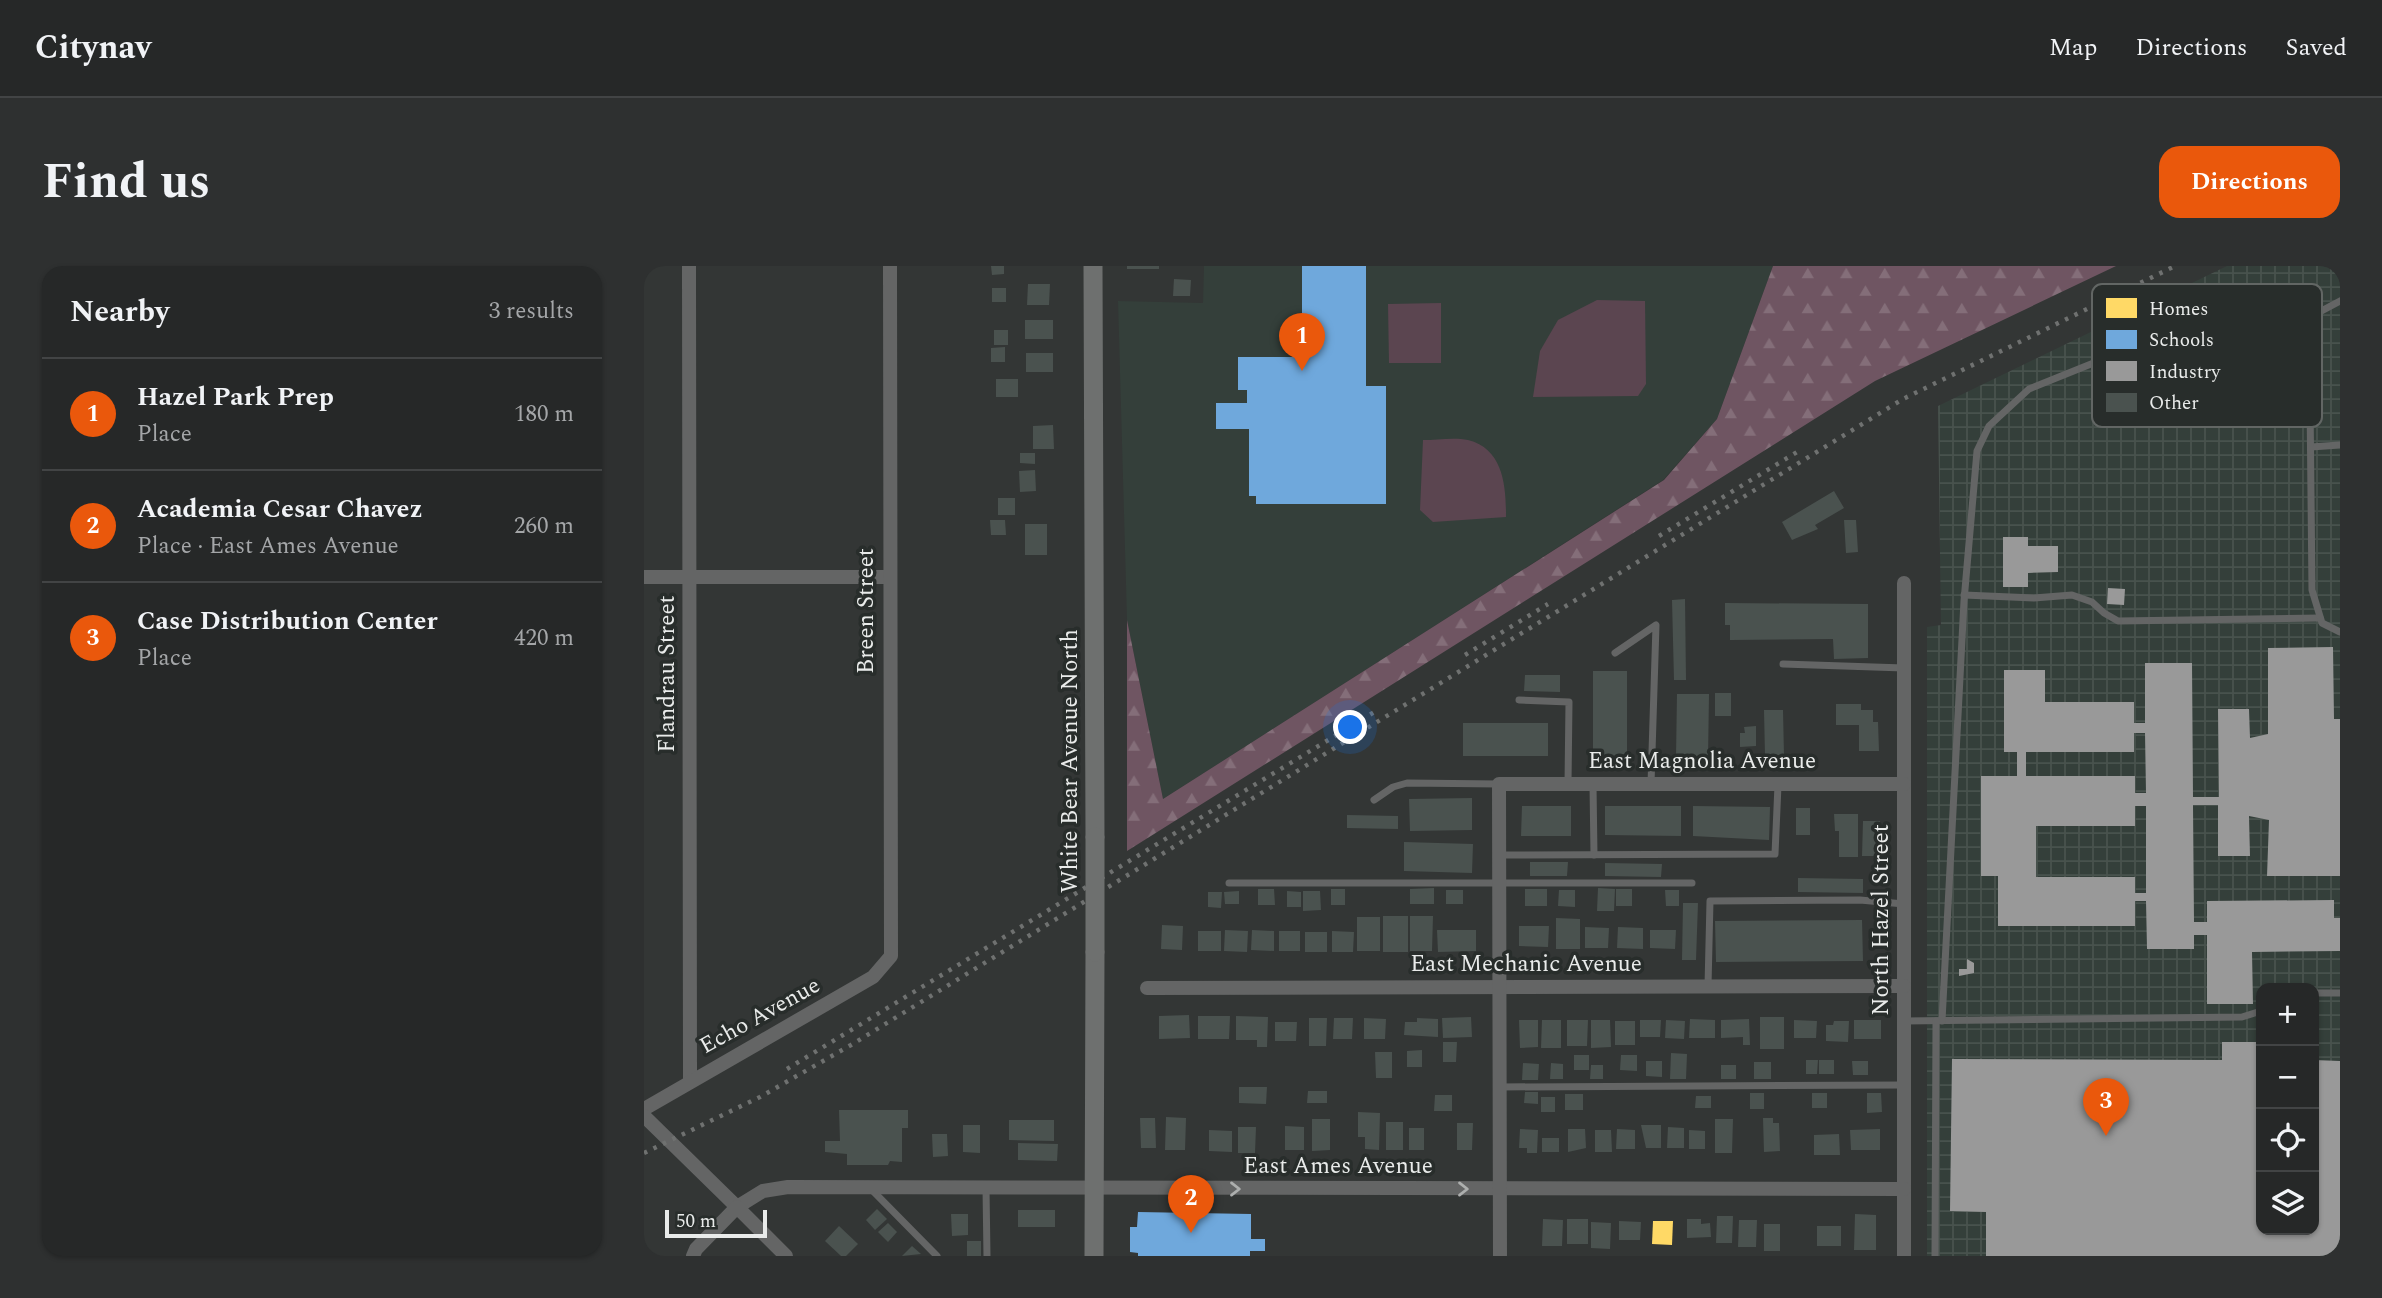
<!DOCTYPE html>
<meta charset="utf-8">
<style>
body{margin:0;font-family:Spectral,serif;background:#2e3030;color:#f1f3f6}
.controls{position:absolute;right:21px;bottom:21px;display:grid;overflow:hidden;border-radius:14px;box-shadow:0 2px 5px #0004}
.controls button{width:63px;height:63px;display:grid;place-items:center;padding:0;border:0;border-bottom:2px solid #424445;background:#262828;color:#f1f3f6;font:35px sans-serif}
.scale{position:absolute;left:21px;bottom:18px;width:102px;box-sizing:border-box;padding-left:7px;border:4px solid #e9ebea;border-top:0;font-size:19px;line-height:24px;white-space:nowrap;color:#e9ebea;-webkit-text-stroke:5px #282d2b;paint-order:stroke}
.you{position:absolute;left:707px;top:462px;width:24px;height:24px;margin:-18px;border:5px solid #fff;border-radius:50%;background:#1a73e8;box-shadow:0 0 0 10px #1a73e833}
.badge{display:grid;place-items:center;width:46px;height:46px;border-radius:50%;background:#ea580c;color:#fff;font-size:23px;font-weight:700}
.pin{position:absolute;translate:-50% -58px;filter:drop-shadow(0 2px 4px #0008)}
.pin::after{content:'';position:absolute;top:37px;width:24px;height:21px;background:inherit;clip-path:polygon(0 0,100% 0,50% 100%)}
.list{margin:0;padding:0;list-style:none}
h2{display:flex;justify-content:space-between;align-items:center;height:91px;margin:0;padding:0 28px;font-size:30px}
h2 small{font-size:23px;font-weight:400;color:#a4a6a8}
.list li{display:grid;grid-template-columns:46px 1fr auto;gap:21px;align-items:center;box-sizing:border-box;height:112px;padding:0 28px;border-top:2px solid #424445}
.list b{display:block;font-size:26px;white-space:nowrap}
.list p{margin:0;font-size:23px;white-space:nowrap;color:#a4a6a8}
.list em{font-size:23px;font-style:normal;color:#a4a6a8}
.icon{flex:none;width:38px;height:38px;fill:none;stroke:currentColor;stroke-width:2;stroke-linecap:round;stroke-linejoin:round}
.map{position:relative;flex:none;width:1696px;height:990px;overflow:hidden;border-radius:21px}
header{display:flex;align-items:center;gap:42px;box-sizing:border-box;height:98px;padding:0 35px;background:#262828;border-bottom:2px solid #424445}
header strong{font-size:33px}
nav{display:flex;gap:38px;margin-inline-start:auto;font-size:24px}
.intro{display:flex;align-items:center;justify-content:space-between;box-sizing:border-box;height:168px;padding:0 42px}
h1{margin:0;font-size:49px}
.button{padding:18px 32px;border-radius:21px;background:#ea580c;color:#fff;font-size:24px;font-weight:700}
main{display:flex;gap:42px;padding:0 42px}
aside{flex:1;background:#262828;border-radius:21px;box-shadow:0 2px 5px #0004}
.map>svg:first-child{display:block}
</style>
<header>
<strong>Citynav</strong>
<nav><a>Map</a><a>Directions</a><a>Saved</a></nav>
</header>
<div class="intro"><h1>Find us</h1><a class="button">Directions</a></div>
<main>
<aside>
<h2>Nearby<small>3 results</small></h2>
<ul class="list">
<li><span class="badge">1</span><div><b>Hazel Park Prep</b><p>Place</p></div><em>180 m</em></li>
<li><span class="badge">2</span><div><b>Academia Cesar Chavez</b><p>Place · East Ames Avenue</p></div><em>260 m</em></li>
<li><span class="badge">3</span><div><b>Case Distribution Center</b><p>Place</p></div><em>420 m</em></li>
</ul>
</aside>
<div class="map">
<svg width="1696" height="990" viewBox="0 0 1696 990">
<defs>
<pattern id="industrial-grid" width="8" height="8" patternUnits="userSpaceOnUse" patternTransform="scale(1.75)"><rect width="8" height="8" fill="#343f3a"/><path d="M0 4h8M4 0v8" fill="none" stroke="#48524d"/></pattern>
<pattern id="forest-firs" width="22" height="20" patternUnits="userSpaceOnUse" patternTransform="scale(1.75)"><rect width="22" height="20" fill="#6f5562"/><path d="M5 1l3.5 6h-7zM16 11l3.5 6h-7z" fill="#846e79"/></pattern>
</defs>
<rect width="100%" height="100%" fill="#333635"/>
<path fill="#343f3a" d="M560 0H1129L1073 153 1019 214 519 533 483 354 474 35 559 37Z"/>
<path fill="url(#industrial-grid)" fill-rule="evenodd" d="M1583 0H1696V990H1283V361L1297 359 1294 140ZM1617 722H1670V964H1617Z"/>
<path fill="url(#forest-firs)" d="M1129 0H1472L1231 115 483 585V354L519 533 1020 214 1073 153Z"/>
<g fill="#5b4550">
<path d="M953 34 1001 35 1002 118 994 130 889 131 896 85 914 54Z"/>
<path d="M797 37V97H745L744 38Z"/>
<path d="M779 174C792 174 811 171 824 174 860 183 862 221 862 251L789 256 776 244Z"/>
</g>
<path fill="#ffd966" d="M1009 955H1029L1028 979 1008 978Z"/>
<g fill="#6fa8dc">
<path d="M658 0H722V120H742V238H612V230H605V163H572V137H603V124H594V91H658Z"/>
<path d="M494 946 607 948V973H621V985H606V990H494V987L486 986V961H493Z"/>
</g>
<g fill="#999" fill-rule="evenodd">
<path d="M1359 271H1384V280H1414V306L1384 307V321H1359Z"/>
<path d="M1464 322 1481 323 1480 339 1463 338Z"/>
<path d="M1689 381 1690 453H1696V610H1623L1625 554 1605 550 1606 590H1574V539H1549L1550 656H1563V635L1690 634V652H1696V685L1608 686 1609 738H1563V669H1550V683H1503L1502 635H1491V660H1354V610H1337V510H1373V486H1360V404H1401V436H1490V457H1501V397H1548L1549 531H1575L1574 443H1605L1606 472 1624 468V382ZM1490 467H1501L1502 527H1491V510H1382V486H1490ZM1491 540H1502V627H1491V611H1392V560H1491Z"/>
<path d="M1323 693 1330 697V707L1315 710V703H1323Z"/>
<path d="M1578 776H1615L1617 964H1670V794L1696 795V990H1342V946L1306 945 1308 793 1578 794Z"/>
</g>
<g fill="#4a524f">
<path d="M347 0H360V8L348 9Z"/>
<rect x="483" y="0" width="32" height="3"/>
<path d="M530 13 547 14 546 30H529Z"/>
<path d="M384 18H406L405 39H383Z"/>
<rect x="348" y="22" width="14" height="14"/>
<rect x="381" y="54" width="28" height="19"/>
<rect x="350" y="64" width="14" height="15"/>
<path d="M361 81V96H347V82Z"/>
<rect x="382" y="87" width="27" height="19"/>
<rect x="352" y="113" width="22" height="18"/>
<path d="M409 159 410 183H389V160Z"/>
<path d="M376 187H391V198L376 197Z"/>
<path d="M391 204 392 225 376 226 375 205Z"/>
<path d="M1190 225 1200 242 1171 259 1174 263 1148 274 1138 256Z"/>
<rect x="354" y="232" width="17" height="17"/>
<path d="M346 254H361L362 269H347Z"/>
<path d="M1200 254H1212L1214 286 1202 287Z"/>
<rect x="381" y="258" width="22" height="31"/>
<path d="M1041 333 1042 414H1030L1028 334Z"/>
<path d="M1081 337 1224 338V392L1190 393 1189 373 1086 374V359H1081Z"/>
<rect x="949" y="405" width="34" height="86"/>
<path d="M881 409H916V426L880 425Z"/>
<rect x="1071" y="427" width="16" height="23"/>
<path d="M1033 428H1065L1064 492 1032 491Z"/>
<path d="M1192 438H1217V444H1229V456H1234L1235 485H1215V459H1192Z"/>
<path d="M1120 444H1139L1140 490H1121Z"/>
<rect x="819" y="457" width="85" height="33"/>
<path d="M1112 460V480L1096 481V467H1101L1100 461Z"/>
<path d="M828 532V564L766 565 765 533Z"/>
<path d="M878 540H927V570H877Z"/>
<path d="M961 540H1037V570L961 569Z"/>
<path d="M1049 540 1126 541 1125 574 1049 570Z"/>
<rect x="1152" y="542" width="14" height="27"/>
<path d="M1190 548H1214V591H1195V565H1191Z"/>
<path d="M703 549 754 550V563L703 562Z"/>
<path d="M1219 555H1236V590H1218Z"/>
<path d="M760 576 829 578 828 607 760 605Z"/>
<path d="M886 596H924L923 610H886Z"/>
<path d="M961 597 1018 598 1017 611 961 610Z"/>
<path d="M1154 612 1219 613V627L1154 626Z"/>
<path d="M790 622V638H766V623Z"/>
<path d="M954 622 971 623 970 645H953Z"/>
<path d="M614 623H630L631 639H614Z"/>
<rect x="687" y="623" width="14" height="16"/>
<rect x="881" y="623" width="22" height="17"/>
<rect x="972" y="623" width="16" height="17"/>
<rect x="802" y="624" width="17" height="14"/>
<path d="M915 624H931V641L914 640Z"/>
<path d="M1021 624H1035V640H1022Z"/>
<path d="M595 625V638H581L580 626Z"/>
<path d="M643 625 657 626V641H643Z"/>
<path d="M659 625H676L677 644 659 645Z"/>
<path d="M564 626H578L577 642 564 641Z"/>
<path d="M1039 637H1054L1052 694H1038Z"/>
<rect x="739" y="650" width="25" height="36"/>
<path d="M766 650H789L788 685H766Z"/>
<rect x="713" y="651" width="23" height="34"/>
<path d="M912 652 936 653V683H912Z"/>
<path d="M1218 654 1219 695 1072 696 1071 655Z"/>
<path d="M518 659 539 660 538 684 517 683Z"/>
<path d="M875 660H905L904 681 875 680Z"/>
<path d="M941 661 965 662 964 682H941Z"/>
<path d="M974 661 999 662V683L973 682Z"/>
<path d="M581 664 604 665 603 686 580 685Z"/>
<path d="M608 664 630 665V685L607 684Z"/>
<path d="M793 664H832V685L794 686Z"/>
<path d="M1006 664H1032L1031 683 1006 682Z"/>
<rect x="554" y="665" width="23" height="20"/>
<rect x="635" y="665" width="21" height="20"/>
<path d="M688 665 710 666 709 686H688Z"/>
<rect x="661" y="666" width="22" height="20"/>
<path d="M545 749 546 772 515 773V750Z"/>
<path d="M554 750H586L585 773H554Z"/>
<path d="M592 750 624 751 623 781H613V774H592Z"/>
<path d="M827 751 828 771 799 772 798 752Z"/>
<rect x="1116" y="751" width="24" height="32"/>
<path d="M665 752H683L682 780H665Z"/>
<path d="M690 752H709L708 773H689Z"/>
<path d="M720 752 742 753 741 773H720Z"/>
<path d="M773 752 794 753V771L760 769 761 756H773Z"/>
<path d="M1046 753 1071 754V772H1045Z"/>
<path d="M1105 753 1106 779H1099V771L1077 772V754Z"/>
<path d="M875 754H894V781L876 782Z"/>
<path d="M898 754H917V782H897Z"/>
<path d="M923 754H944L943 780H923Z"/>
<path d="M947 754H966L967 781 947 782Z"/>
<path d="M996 754H1017L1016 771H996Z"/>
<path d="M1022 754 1041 755 1040 773 1021 772Z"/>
<path d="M1150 754 1173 755 1172 772H1150Z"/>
<rect x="1210" y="754" width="27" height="19"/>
<rect x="971" y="755" width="20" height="24"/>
<path d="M1190 755H1205L1204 776 1182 775V759H1189Z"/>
<path d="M631 756H653L652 775H631Z"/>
<path d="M799 776H813L812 796H799Z"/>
<path d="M778 784V801H763V785Z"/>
<path d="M731 786H748V812H732Z"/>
<path d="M1027 787 1043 788 1042 813H1026Z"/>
<rect x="930" y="789" width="15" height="15"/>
<path d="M977 789H993V805L976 804Z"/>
<path d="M1162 794H1174L1173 808H1162Z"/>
<rect x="1175" y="794" width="15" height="14"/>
<path d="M1002 795H1018V811L1002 810Z"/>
<path d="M1208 795H1224V809H1209Z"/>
<rect x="1110" y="796" width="17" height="17"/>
<path d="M879 797 895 798 894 814H878Z"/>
<path d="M907 797 919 798V813H906Z"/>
<path d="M947 799H959V813H946Z"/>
<rect x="1077" y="799" width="15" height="14"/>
<path d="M595 821H623L622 838 595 837Z"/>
<path d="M664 825H683V837H663Z"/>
<path d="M881 826H894V838L880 837Z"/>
<rect x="1106" y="827" width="14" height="16"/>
<rect x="1168" y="827" width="15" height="15"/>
<path d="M1223 827H1237L1238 846 1223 847Z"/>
<rect x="921" y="828" width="18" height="16"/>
<path d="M791 829H808V845H790Z"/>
<path d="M1052 830H1067V842H1051Z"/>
<rect x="897" y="831" width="14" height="15"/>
<path d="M195 844H264V862H258V896L246 895 244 899H203V888L181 886V875H196Z"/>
<path d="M714 846 736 847 735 884 721 883V871H714Z"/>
<path d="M522 851 542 852 541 884H521Z"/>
<path d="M496 852H511L512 882H497Z"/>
<path d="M1119 852H1129V857H1135L1136 885 1120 886Z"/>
<path d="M668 853H686V884L668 885Z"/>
<path d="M1071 853H1089L1088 887H1071Z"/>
<path d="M365 854H410V875L365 874Z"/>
<rect x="742" y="856" width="17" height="28"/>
<path d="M813 857H829L828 884H813Z"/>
<path d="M319 859H336V887L319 886Z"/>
<path d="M997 859H1017V882H1002Z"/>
<path d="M641 860 660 861V884H641Z"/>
<path d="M594 861H612L611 887H594Z"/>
<path d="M1024 861 1040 862V882H1023Z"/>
<rect x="765" y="862" width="15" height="22"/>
<path d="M876 863 894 864 893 887H883V882H875Z"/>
<path d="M924 863H941L942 882 924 886Z"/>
<path d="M973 863 991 864V883H972Z"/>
<path d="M1236 863V884H1207L1206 864Z"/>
<path d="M565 864 588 865V886L565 885Z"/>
<path d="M951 864H967L968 886H951Z"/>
<path d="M1045 864 1061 865V883H1045Z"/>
<path d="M288 868H303L304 890 289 891Z"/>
<path d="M1195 868 1196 889H1170V869Z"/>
<rect x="898" y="872" width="17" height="14"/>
<path d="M374 877 414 878 413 895 374 894Z"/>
<path d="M233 943 243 953 231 964 222 954Z"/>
<rect x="374" y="944" width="37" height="17"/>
<path d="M307 948H324V969L308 970Z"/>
<path d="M1211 948 1232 949V984H1210Z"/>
<path d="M1073 950H1089L1088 977H1072Z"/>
<path d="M899 953 919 954 918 980H898Z"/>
<rect x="923" y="953" width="21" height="25"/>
<path d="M1043 953H1057V958L1066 957 1067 971 1043 972Z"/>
<path d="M1095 954H1113L1112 981H1094Z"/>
<path d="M975 955 997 956 996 974H975Z"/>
<path d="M947 956 967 957 966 983 947 982Z"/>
<path d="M244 957 253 966 244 976 234 966Z"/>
<rect x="1120" y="958" width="16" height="27"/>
<path d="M195 960 214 978 202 990H197L181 975Z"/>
<rect x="1173" y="960" width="24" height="20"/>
<rect x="323" y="975" width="14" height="15"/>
<path d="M268 980 277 988 258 990Z"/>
</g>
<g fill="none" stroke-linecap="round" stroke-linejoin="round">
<g stroke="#646565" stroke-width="7">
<path d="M1634 68 1696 35"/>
<path d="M1667 181 1696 179"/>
<path d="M1320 329 1390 332 1428 329 1448 336 1460 347 1474 355 1676 352"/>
<path d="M971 387 1012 359 1007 518"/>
<path d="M1139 398 1260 402"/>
<path d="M875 434 925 436 924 518"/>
<path d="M949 519 950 589"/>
<path d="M730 534 749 521 763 517 855 518"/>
<path d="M856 589 1131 588 1134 519"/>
<path d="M585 617H1048"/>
<path d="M1064 720 1066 635 1216 634 1260 638"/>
<path d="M1670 727H1696"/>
<path d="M1260 755 1598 751 1617 745"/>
<path d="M1298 755 1320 335 1333 185 1345 160 1385 123 1616 30 1666 135 1668 324 1678 357 1696 366"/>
<path d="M855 821 1260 819"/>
<path d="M342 922 343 990"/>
<path d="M227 923 293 990"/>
<path d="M1291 990 1292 755"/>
</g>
<g stroke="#646565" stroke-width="14">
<path d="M45 0 46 815"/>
<path d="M0 311H245"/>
<path d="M1260 317V990"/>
<path d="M503 722 1260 720"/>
<path d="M0 843 229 711 247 690 246 0"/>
<path d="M0 850 93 941 119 925 144 921 1260 923"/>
<path d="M49 990 52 983 93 941 142 990"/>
<path d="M856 990 855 518H1260"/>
</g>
<g stroke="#6e706f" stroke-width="19">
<path d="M449 0 451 571"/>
<path d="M450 990 451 686"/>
</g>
<g stroke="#6f7170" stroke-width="4.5" stroke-dasharray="3.5 7" stroke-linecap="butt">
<path d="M1015 270 1158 183"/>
<path d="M821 389 904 338"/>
<path d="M143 803 732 445"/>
<path d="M0 887 116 831 207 779 1259 133 1531 0"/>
</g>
<path stroke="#6e706f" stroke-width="19" d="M451 571V686"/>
</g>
<defs><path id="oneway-chevron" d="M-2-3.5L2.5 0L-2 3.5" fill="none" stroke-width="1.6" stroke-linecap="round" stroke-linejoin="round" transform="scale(1.75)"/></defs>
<g stroke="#adafae">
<use href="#oneway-chevron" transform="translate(591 923)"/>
<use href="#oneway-chevron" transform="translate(819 923)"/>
</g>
<g text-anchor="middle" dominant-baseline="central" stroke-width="7" stroke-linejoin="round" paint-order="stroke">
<g font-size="23" fill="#e9ebea" stroke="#282d2b">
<text transform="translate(222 345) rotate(-90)">Breen Street</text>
<text transform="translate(23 408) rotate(-90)">Flandrau Street</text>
<text transform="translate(426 495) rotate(-90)">White Bear Avenue North</text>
<text x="1058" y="495">East Magnolia Avenue</text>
<text transform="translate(1237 654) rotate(-90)">North Hazel Street</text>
<text x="882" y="698">East Mechanic Avenue</text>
<text transform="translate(116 750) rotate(-29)">Echo Avenue</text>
<text x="694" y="900">East Ames Avenue</text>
</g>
</g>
<rect x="1448" y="18" width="230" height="143" rx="10" fill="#282d2b" stroke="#626664" stroke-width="2"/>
<rect x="1462" y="32" width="31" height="20" fill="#ffd966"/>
<rect x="1462" y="64" width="31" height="19" fill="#6fa8dc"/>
<rect x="1462" y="95" width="31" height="20" fill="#999"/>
<rect x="1462" y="127" width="31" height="19" fill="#4a524f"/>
<g font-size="19" fill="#e9ebea">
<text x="1505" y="49">Homes</text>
<text x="1505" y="80">Schools</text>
<text x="1505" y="112">Industry</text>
<text x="1505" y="143">Other</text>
</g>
</svg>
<div class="controls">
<button>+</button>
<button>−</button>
<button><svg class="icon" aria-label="locate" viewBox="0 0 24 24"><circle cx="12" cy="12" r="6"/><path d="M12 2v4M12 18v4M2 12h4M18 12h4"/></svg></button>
<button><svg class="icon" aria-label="layers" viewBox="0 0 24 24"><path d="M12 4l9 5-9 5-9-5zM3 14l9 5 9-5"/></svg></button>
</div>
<div class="scale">50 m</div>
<div class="you"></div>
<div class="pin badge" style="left:658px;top:105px">1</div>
<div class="pin badge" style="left:547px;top:967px">2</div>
<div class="pin badge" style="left:1462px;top:870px">3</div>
</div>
</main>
